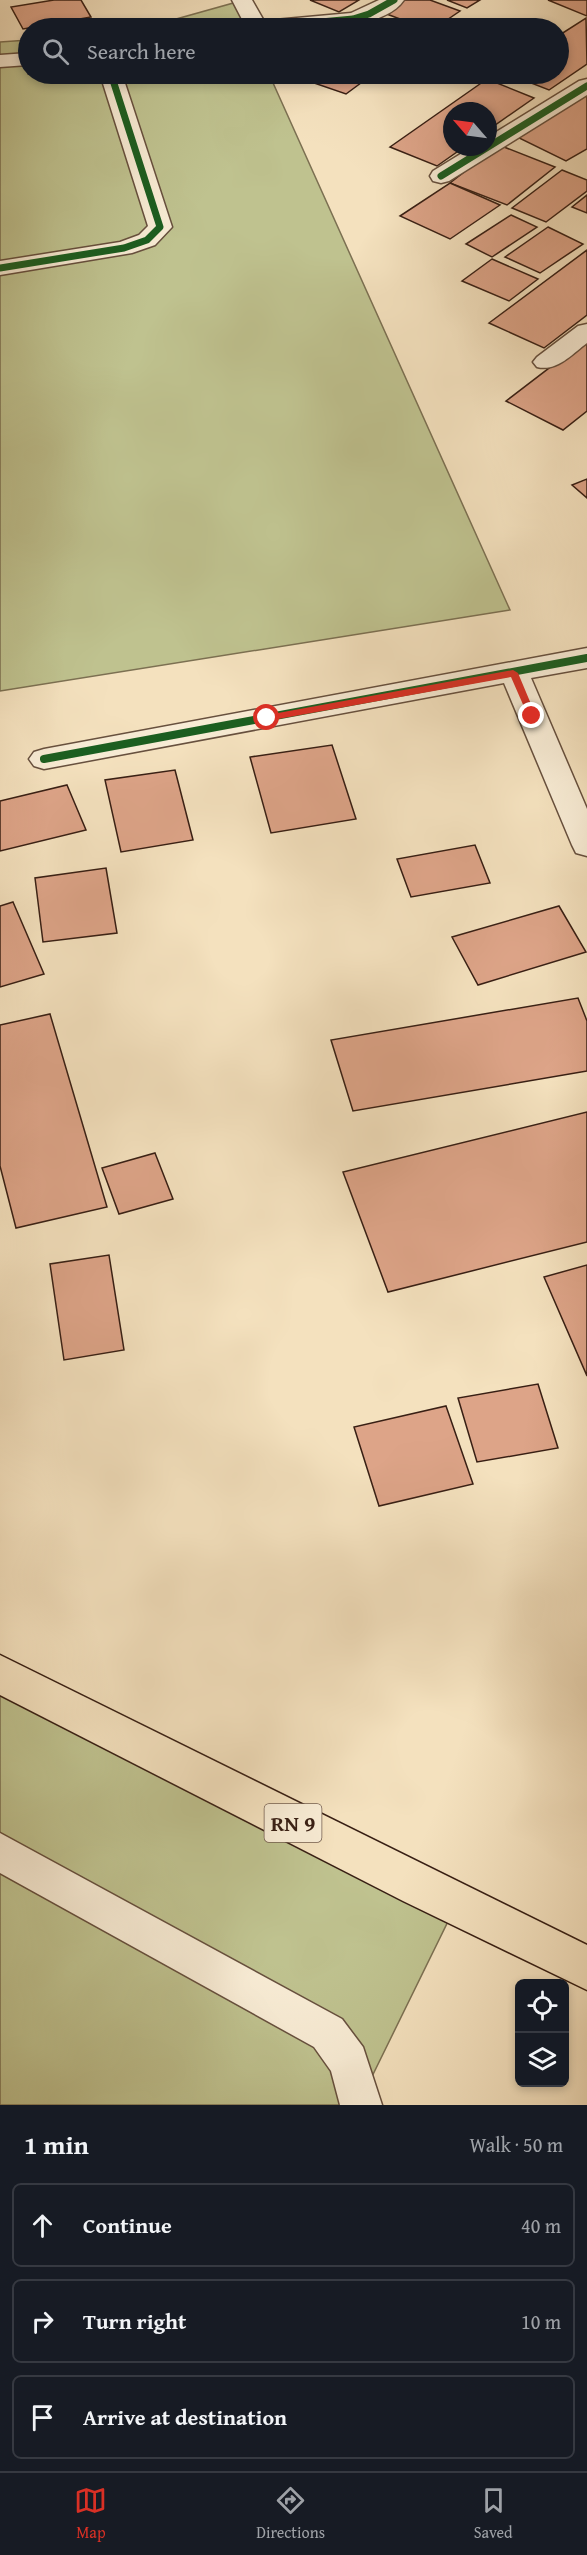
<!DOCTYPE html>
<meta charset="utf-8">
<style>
body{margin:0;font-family:"Gentium Book Plus",serif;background:#20242c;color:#f1f3f6}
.controls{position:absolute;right:18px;bottom:18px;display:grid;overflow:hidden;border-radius:9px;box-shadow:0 3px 9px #0003}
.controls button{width:54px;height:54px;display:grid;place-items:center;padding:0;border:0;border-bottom:2px solid #363941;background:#171b24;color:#f1f3f6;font:30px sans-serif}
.compass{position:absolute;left:443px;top:102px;width:54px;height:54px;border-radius:50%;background:#171b24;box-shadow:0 3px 9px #0003;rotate:298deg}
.stop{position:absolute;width:18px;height:18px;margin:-14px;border:4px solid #d93025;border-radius:50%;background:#fff}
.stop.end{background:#d93025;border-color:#fff;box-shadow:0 2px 6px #0008}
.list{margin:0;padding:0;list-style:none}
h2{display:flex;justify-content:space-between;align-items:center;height:78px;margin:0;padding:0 24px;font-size:26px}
h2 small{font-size:20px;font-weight:400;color:#9ea1a6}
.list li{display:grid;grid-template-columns:39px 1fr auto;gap:18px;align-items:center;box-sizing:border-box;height:84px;margin:0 12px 12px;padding:0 12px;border:2px solid #363941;border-radius:9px}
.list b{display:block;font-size:22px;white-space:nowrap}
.list em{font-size:20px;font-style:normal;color:#9ea1a6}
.icon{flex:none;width:33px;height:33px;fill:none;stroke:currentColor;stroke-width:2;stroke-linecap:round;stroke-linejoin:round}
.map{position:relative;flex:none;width:587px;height:2105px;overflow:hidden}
.search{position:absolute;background:#171b24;box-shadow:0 3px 9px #0003;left:18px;right:18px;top:18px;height:66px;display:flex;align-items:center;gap:15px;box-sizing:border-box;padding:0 21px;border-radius:33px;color:#9ea1a6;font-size:22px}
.sheet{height:366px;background:#171b24}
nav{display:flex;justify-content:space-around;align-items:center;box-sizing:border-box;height:84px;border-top:2px solid #363941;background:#171b24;font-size:16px;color:#9ea1a6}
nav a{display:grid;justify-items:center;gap:3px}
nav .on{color:#d93025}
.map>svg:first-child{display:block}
</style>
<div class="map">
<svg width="587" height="2105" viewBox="0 0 587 2105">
<rect width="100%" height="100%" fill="#f4e1be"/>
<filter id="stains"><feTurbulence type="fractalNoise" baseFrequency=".00333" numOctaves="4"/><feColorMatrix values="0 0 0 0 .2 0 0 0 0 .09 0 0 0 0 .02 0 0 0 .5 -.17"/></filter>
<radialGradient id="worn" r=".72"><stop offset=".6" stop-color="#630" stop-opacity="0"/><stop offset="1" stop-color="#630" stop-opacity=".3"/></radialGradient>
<g fill="#bfc28f" stroke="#7c7052" stroke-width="1.5">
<path d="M237 2 249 28H144Z"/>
<path d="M28 40V74H269L510 610 0 691V42Z"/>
<path d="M0 1679 458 1901 358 2105H0Z"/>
</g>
<g fill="#dda488" stroke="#381f14" stroke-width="1.5">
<path d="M54 0H81L91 17 23 29 11 7Z"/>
<path d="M310 0H359L339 12Z"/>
<path d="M404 0H430L460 11 435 28H424L384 13Z"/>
<path d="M447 0H480L467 8Z"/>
<path d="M548 0H587V16Z"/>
<path d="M586 18 587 64 549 90 508 74H558V36Z"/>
<path d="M386 19 412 28 374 27Z"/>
<path d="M478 20 498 28H463Z"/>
<path d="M288 74H373L346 94Z"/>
<path d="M487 79 534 98 488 130V111H452V147H464L437 166 390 147Z"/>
<path d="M587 91V149L566 161 513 135Z"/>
<path d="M499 145 555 167 507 205 450 183Z"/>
<path d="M562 170 587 180V191L546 222 512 208Z"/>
<path d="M450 183 500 205 450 239 400 216Z"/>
<path d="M587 195V213L572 207Z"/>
<path d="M511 215 537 227 492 257 466 244Z"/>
<path d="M548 227 583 244 540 273 505 257Z"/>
<path d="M587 250V315L544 348 489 323Z"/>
<path d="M492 259 538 279 509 301 462 281Z"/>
<path d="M587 339V411L563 430 506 401Z"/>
<path d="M587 479V498L572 485Z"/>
<path d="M332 745 356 819 271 833 250 757Z"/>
<path d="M175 770 193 840 121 852 105 780Z"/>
<path d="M67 785 86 830 0 851V801Z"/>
<path d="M475 845 490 883 411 897 397 859Z"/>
<path d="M106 868 117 933 43 942 35 878Z"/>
<path d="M13 902 44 974 0 987V906Z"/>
<path d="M559 906 586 952 478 985 452 937Z"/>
<path d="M578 998 587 1021V1071L353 1111 331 1040Z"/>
<path d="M50 1014 107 1207 16 1228 0 1166V1025Z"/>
<path d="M587 1112V1242L388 1292 343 1172Z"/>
<path d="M155 1153 173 1199 119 1214 102 1168Z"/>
<path d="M109 1255 124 1350 64 1360 50 1264Z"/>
<path d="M587 1265V1376L544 1277Z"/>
<path d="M538 1384 558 1448 477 1462 458 1398Z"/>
<path d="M446 1406 473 1484 379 1506 354 1427Z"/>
</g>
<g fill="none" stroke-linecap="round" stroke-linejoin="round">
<defs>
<path id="service" d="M0 1833 342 2019 363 2047 382 2105H340L331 2071 314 2047 0 1873Z"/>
<g id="minor">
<path d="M232 0H252L264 21 351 13 379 0H404C380 36 282 28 243 28L245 25Z"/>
<path d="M28 53V65L0 67V55Z"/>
<path d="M100 74H122L172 227 155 245 132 253 0 275V261L120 242 139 235 148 226Z"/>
<path d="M587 79V95L449 181 441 183 433 181 430 176 433 171 472 147H488V137L579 81Z"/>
<path d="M587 324V343C572 354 557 372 537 367L533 362 537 357 578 326Z"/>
<path d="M587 648V668L531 678 587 809V856L576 853 572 845 504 683 44 769 34 766 29 759 34 752 44 749Z"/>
</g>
<path id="primary" d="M0 1655 587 1945V1990L403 1901 0 1695Z"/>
</defs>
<use href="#service" stroke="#67503e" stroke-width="3"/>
<use href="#minor" stroke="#67503e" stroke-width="3"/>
<use href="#primary" stroke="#381f14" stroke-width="3"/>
<use href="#service" fill="#f8ecd5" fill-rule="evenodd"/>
<use href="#minor" fill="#f8ecd5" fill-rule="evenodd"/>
<use href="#primary" fill="#f4e1be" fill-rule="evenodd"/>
<defs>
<g id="cycleway-far1">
<path d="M257 28 353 19 369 14 394 0"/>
<path d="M441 176 587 86"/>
<path d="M0 268 124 248 147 240 160 227 111 74"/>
</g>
<path id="cycleway" d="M44 759 587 658"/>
</defs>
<use href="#cycleway-far1" stroke="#f8ecd5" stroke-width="10"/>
<use href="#cycleway" stroke="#f8ecd5" stroke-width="12"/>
<use href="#cycleway-far1" stroke="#1b5e20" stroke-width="7"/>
<use href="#cycleway" stroke="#1b5e20" stroke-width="8"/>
</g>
<path fill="#d93025" d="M513 670 518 673 536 716 535 718 528 716 511 677 267 721 263 718 267 715Z"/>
<g text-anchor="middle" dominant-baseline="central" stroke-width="4.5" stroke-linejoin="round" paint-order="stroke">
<rect fill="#f8ecd5" stroke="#725c4e" stroke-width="1.5" x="264.5" y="1804" width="57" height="38" rx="4.5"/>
<g font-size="22" font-weight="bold" fill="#381f14">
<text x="293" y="1823">RN 9</text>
</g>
</g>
<rect width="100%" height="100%" filter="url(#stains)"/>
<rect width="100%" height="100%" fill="url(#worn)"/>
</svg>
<div class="controls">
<button><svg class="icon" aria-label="locate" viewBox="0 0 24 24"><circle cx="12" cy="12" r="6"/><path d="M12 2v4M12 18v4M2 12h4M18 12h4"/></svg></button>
<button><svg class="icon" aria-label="layers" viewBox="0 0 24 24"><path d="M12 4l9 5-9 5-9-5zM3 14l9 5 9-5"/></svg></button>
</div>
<svg class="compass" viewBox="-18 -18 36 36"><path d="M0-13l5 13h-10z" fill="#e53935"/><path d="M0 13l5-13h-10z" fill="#9ea1a6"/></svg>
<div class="stop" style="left:267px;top:718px"></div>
<div class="stop end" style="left:532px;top:716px"></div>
<div class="search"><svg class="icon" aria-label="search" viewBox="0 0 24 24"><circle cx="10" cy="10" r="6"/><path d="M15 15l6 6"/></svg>Search here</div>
</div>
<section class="sheet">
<h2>1 min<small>Walk · 50 m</small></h2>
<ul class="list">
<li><svg class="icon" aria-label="ahead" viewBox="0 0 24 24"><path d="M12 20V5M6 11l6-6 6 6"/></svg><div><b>Continue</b></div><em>40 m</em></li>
<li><svg class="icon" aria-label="right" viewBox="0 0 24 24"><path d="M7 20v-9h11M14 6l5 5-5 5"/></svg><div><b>Turn right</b></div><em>10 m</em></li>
<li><svg class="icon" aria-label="arrive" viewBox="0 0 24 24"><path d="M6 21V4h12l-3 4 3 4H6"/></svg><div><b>Arrive at destination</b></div></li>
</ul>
</section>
<nav>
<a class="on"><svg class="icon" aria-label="map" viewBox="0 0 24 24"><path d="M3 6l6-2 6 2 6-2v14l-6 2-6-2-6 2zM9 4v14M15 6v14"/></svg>Map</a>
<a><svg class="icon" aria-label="directions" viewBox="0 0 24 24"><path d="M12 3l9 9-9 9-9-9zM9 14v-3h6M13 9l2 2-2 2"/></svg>Directions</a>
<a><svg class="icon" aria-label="saved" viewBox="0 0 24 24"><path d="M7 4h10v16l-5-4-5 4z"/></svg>Saved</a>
</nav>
